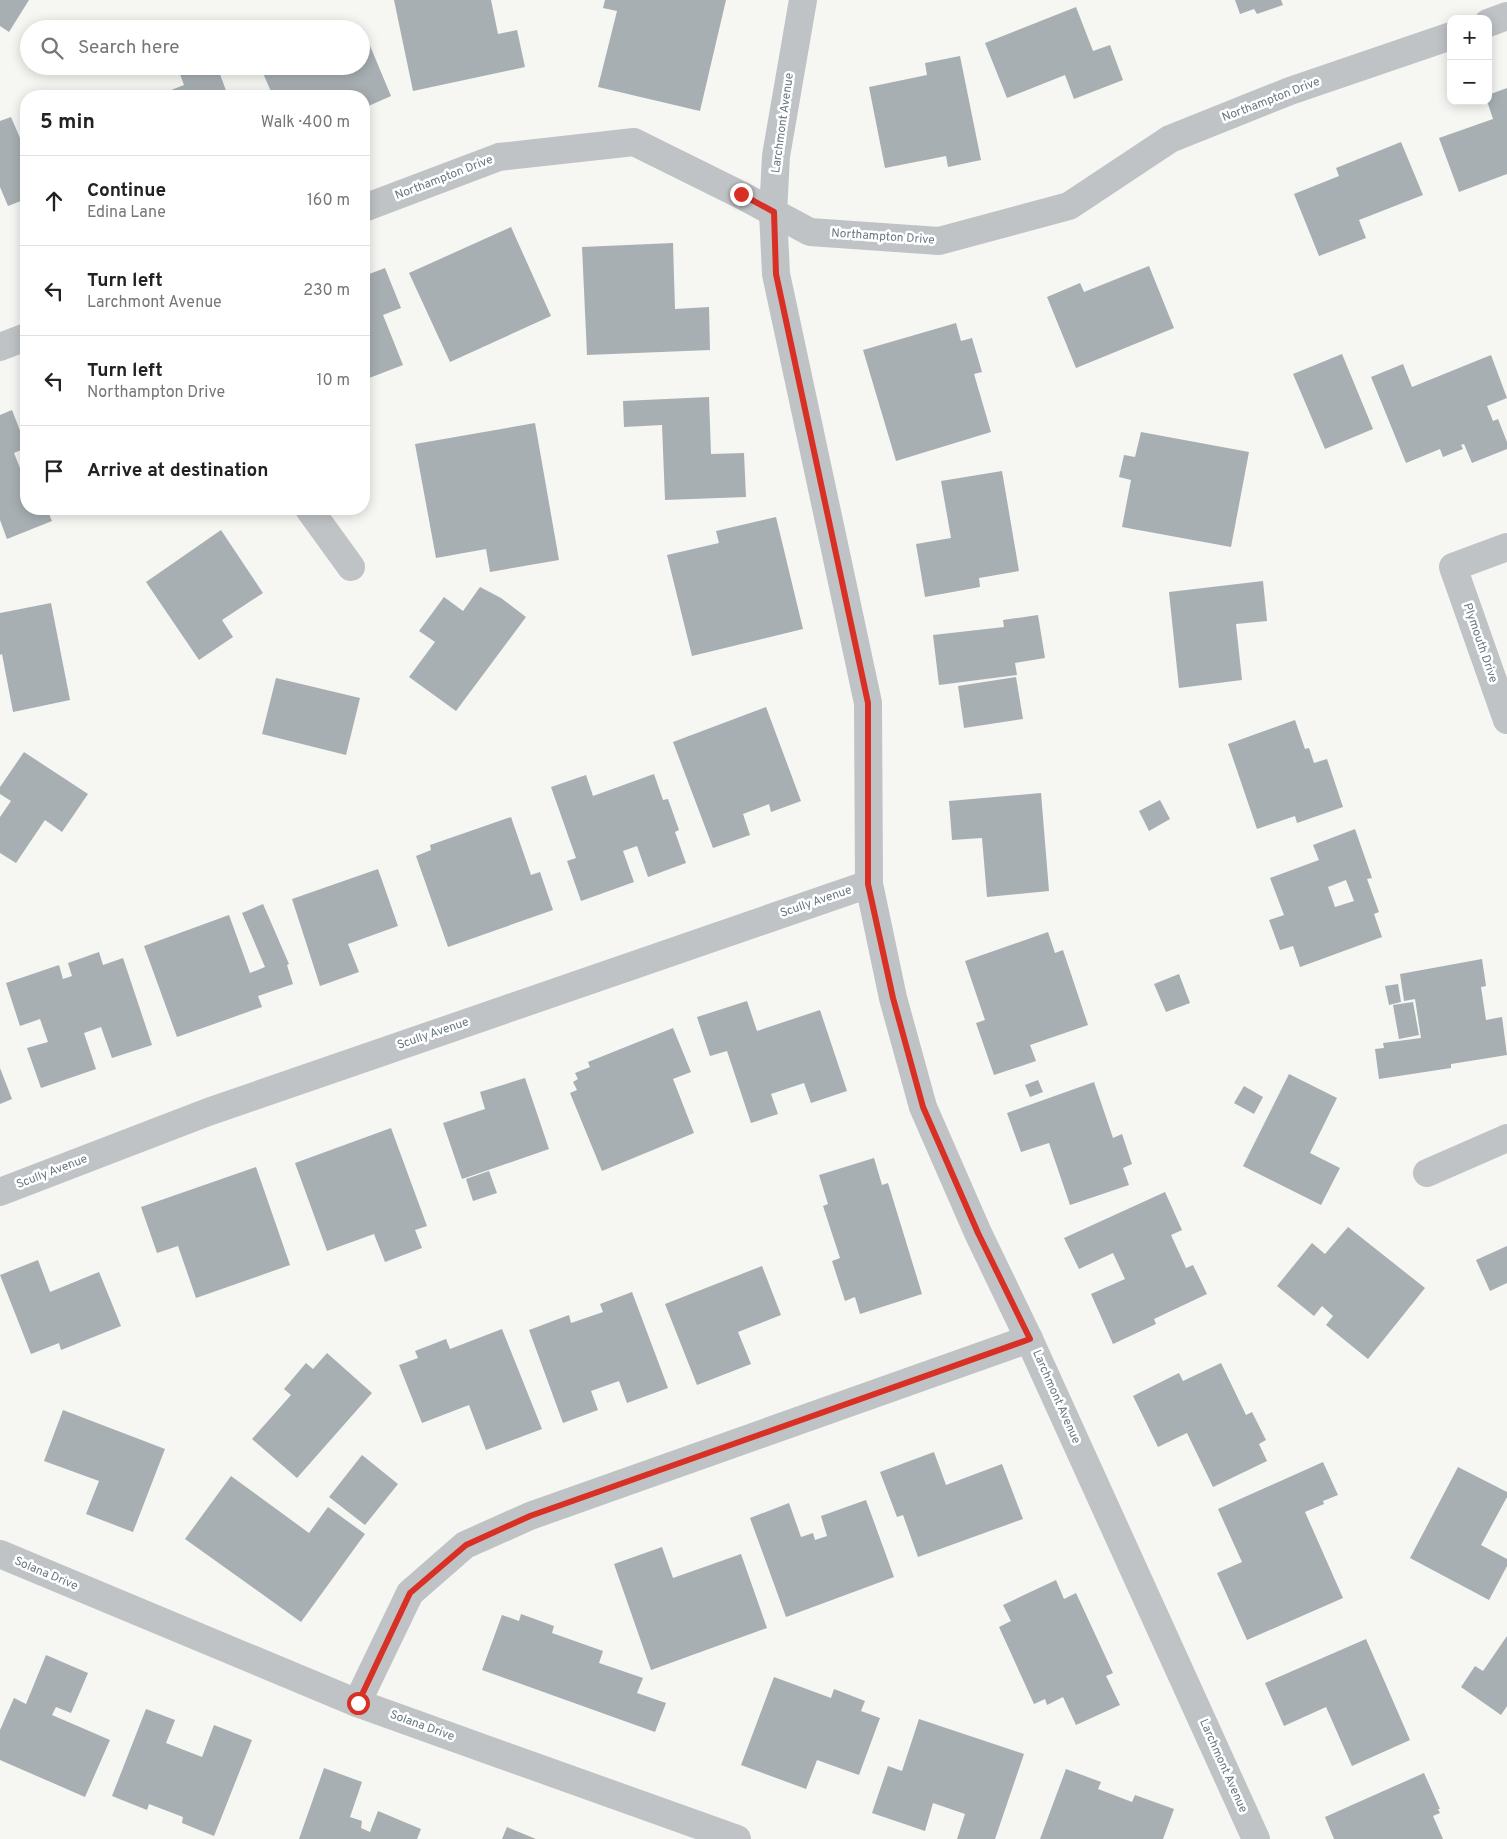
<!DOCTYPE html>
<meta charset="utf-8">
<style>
body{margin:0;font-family:Overpass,sans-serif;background:#f6f6f6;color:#222}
.controls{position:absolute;right:15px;top:15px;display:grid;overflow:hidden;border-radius:10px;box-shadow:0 2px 12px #0003}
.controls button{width:45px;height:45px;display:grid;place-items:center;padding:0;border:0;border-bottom:1px solid #e0e0e0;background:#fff;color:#222;font:25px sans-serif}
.stop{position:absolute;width:15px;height:15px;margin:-11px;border:4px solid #d93025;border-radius:50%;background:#fff}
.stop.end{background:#d93025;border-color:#fff;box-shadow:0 1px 5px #0008}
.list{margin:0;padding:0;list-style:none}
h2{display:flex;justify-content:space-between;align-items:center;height:65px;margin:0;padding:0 20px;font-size:21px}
h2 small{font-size:16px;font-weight:400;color:#767676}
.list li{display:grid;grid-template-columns:32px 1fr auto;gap:15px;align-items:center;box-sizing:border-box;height:90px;padding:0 20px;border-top:1px solid #e0e0e0}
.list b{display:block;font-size:19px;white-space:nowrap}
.list p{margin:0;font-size:16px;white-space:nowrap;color:#767676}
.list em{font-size:16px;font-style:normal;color:#767676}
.icon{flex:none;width:28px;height:28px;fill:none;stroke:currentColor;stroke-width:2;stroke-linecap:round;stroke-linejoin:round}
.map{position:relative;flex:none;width:1507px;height:1839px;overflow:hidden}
.search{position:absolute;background:#fff;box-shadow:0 2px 12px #0003;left:20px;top:20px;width:350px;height:55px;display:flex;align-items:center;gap:12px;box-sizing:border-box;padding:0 18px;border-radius:28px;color:#767676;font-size:19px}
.panel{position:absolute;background:#fff;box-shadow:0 2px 12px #0003;left:20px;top:90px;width:350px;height:425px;border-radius:20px}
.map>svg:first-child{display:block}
</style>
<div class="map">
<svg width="1507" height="1839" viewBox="0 0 1507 1839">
<rect width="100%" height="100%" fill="#f6f6f3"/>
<g fill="#a7afb3" fill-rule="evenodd">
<path d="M0 0H29L9 32 0 26Z"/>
<path d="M394 0H491L498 34 517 30 525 67 413 91Z"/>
<path d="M605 0H726L700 111 598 87 617 11 603 8Z"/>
<path d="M1235 0H1281L1283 5 1257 14 1254 9 1240 14Z"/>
<path d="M1076 7 1093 51 1110 45 1123 80 1074 99 1065 75 1007 98 985 43Z"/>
<path d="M363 29 391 96 364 108V96H273L262 71 274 66H361V30Z"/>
<path d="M960 56 981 160 948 167 946 156 885 168 869 87 927 75 925 63Z"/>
<path d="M177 66H217L228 96H156L184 85Z"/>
<path d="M1507 88V174L1459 192 1439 138 1493 119 1487 101H1488V95Z"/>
<path d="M11 117 20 138 26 135V199L8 206 0 187V121Z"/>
<path d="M1401 142 1423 195 1359 220 1366 238 1319 256 1294 194 1339 176 1336 168Z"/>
<path d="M511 227 551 316 450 362 409 273Z"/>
<path d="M673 243 675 309 709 307 710 350 587 355 582 247Z"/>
<path d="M1149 266 1174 328 1076 368 1047 297 1080 283 1084 292Z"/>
<path d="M385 268 401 308 383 315 403 365 364 380V276Z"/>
<path d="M956 323 961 341 972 338 982 372 974 374 991 432 896 461 863 350Z"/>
<path d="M1342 354 1373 429 1325 449 1293 374Z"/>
<path d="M1491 355 1507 398 1487 406 1493 421 1498 419 1507 442V449L1472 463 1464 444 1461 445 1463 449 1443 457 1440 449 1406 463 1371 377 1403 364 1412 387Z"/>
<path d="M709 397 711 454 744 453 746 497 665 500 662 425 624 427 623 401Z"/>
<path d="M12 410 26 446V448L14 453 26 483V509H47L52 521 7 539 0 520V415Z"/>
<path d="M535 423 559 560 490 572 486 549 436 558 415 444Z"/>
<path d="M1141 432 1249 452 1231 547 1122 527 1131 480 1119 477 1124 455 1135 457Z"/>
<path d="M1002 471 1019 571 979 578 980 587 925 597 916 544 951 538 941 481Z"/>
<path d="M776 517 803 629 692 656 667 555 719 543 716 531Z"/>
<path d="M221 530 263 593 222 620 233 637 199 660 146 582Z"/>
<path d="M1263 581 1267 621 1236 624 1242 680 1179 688 1169 592Z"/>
<path d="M480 587 501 598 526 617 456 711 409 677 435 642 419 631 444 597 463 611Z"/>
<path d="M51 603 70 700 13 712 2 654 0 655V613Z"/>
<path d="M1038 615 1045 658 1015 663 1017 675 939 685 933 635 1004 627 1003 620Z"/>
<path d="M1016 677 1023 719 964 728 958 686Z"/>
<path d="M276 678 360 698 346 755 262 734Z"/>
<path d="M766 707 801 801 771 812 769 804 743 814 750 835 713 848 673 742Z"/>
<path d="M1295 720 1305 749 1309 748 1314 763 1327 759 1343 807 1297 823 1295 816 1257 829 1228 744Z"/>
<path d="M24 752 88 794 62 832 45 820 16 863 0 853V817L11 801 0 794V787Z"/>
<path d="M654 774 663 800 668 799 679 830 675 832 686 863 648 877 637 846 623 851 634 882 581 901 567 861 576 858 551 787 586 775 593 796Z"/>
<path d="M1041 793 1049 891 987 897 982 838 952 840 949 801Z"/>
<path d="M1160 800 1170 819 1149 831 1139 811Z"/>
<path d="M511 817 531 875 540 872 553 910 448 947 416 856 431 850 430 845Z"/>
<path d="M1355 829 1372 878 1367 879 1379 912 1374 914 1382 937 1300 967 1293 946 1280 950 1269 920 1284 915 1270 878 1319 860 1313 845ZM1346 880 1354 901 1335 907 1328 887Z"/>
<path d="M378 869 398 926 348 944 359 972 320 986 292 899Z"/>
<path d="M263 904 289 964 287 965 293 984 258 996 262 1007 177 1037 144 946 229 915 250 973 265 967 242 913Z"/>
<path d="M1048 932 1055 953 1063 950 1088 1025 1030 1045 1036 1061 994 1075 976 1023 985 1020 965 961Z"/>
<path d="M99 952 103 965 123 958 152 1045 112 1058 101 1027 84 1033 96 1069 41 1088 27 1048 48 1042 40 1019 20 1026 6 983 59 965 63 979 72 976 68 963Z"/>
<path d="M1482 959 1486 986 1481 987 1486 1020 1502 1017 1507 1055 1451 1064V1068L1379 1079 1375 1049 1384 1048 1383 1043 1421 1038 1415 999 1404 1001 1400 974Z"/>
<path d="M1179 974 1190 1003 1166 1012 1154 984Z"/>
<path d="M1398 984 1401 1002 1389 1005 1385 986Z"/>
<path d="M747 1001 757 1031 820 1010 847 1091 811 1103 804 1083 771 1094 778 1114 751 1123 727 1051 710 1056 697 1017Z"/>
<path d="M1413 1002 1419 1035 1399 1039 1393 1005Z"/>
<path d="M673 1028 691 1072 673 1079 694 1133 602 1171 570 1093 577 1090 573 1082 578 1079 575 1073 590 1067 588 1062Z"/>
<path d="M0 1068 12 1099 0 1104Z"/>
<path d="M1289 1074 1337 1098 1310 1153 1340 1168 1321 1205 1243 1166Z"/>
<path d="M525 1078 549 1149 462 1179 443 1123 485 1109 480 1092Z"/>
<path d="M1038 1080 1043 1092 1030 1097 1025 1085Z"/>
<path d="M1094 1082 1113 1138 1122 1134 1132 1164 1123 1168 1129 1185 1070 1205 1049 1143 1021 1152 1007 1113Z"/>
<path d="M1244 1086 1263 1097 1254 1114 1234 1103Z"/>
<path d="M391 1128 427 1226 415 1230 422 1248 385 1262 374 1234 327 1251 295 1163Z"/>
<path d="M874 1158 882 1185 888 1183 922 1294 860 1314 855 1297 845 1301 832 1261 840 1258 823 1206 828 1204 819 1175Z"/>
<path d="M256 1167 290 1265 196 1298 178 1246 157 1253 141 1207Z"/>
<path d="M489 1171 497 1193 473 1201 466 1179Z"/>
<path d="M1165 1192 1182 1230 1171 1235 1186 1268 1193 1265 1207 1294 1154 1319 1156 1324 1113 1344 1091 1294 1125 1279 1113 1253 1079 1269 1064 1238Z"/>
<path d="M1348 1227 1425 1288 1368 1359 1326 1325 1333 1316 1322 1306 1314 1316 1277 1286 1312 1243 1325 1254Z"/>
<path d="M1507 1246V1283L1490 1291 1476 1260Z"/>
<path d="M38 1260 50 1292 99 1272 121 1326 61 1350 59 1343 31 1354 0 1275Z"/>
<path d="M762 1266 781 1315 738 1332 751 1364 697 1385 665 1304Z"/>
<path d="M632 1292 668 1388 627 1403 619 1381 591 1391 598 1410 563 1423 529 1330 569 1315 571 1323 603 1312 600 1304Z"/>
<path d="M502 1329 542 1429 486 1450 469 1405 422 1423 399 1365 418 1358 415 1351 446 1339 450 1349Z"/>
<path d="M327 1353 372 1393 297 1478 252 1439 291 1395 284 1389 306 1363 313 1369Z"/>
<path d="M1221 1363 1246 1415 1252 1412 1266 1440 1259 1444 1267 1461 1213 1487 1187 1433 1158 1447 1133 1396 1179 1373 1183 1381Z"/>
<path d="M63 1410 165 1449 133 1532 86 1514 99 1481 44 1461Z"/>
<path d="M934 1452 946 1485 1002 1464 1023 1519 918 1557 903 1515 897 1517 880 1472Z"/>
<path d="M362 1455 398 1484 365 1525 329 1497Z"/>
<path d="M1323 1462 1338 1495 1323 1501 1324 1504 1305 1512 1343 1598 1247 1640 1217 1573 1242 1562 1218 1509Z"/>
<path d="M1458 1467 1507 1492V1497L1481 1545 1507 1559V1566L1489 1600 1410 1558Z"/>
<path d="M231 1476 309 1533 328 1507 365 1534 301 1622 185 1539Z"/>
<path d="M866 1500 894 1577 786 1617 750 1518 789 1503 801 1537 813 1533 815 1540 827 1536 821 1516Z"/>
<path d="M662 1547 673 1578 741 1554 767 1628 651 1670 614 1564Z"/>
<path d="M1056 1580 1064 1599 1076 1593 1113 1673 1106 1676 1120 1705 1076 1725 1063 1697 1047 1705 1045 1699 1034 1704 999 1627 1011 1621 1003 1605Z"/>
<path d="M521 1614 554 1626 552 1633 603 1651 599 1663 643 1678 637 1693 666 1703 655 1732 482 1670 502 1615 519 1621Z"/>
<path d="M1507 1636V1706L1501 1715 1461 1687 1475 1666 1483 1671Z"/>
<path d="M1366 1639 1410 1740 1352 1766 1326 1707 1284 1726 1265 1683Z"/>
<path d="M46 1655 88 1673 71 1713 56 1707 52 1715 110 1740 85 1797 0 1760V1730L14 1698 26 1704Z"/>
<path d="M774 1677 831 1698 834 1689 865 1701 861 1711 880 1718 859 1775 817 1760 806 1789 741 1765Z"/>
<path d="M146 1709 175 1720 166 1743 202 1757 214 1725 252 1740 214 1836 182 1823 183 1817 149 1804 147 1810 112 1796Z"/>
<path d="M919 1719 1024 1754 995 1839H957L965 1814 933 1803 925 1831 872 1813 888 1766 902 1771Z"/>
<path d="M324 1768 362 1782 350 1817 362 1821 361 1828 370 1832 378 1811 421 1829 417 1839H299Z"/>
<path d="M1066 1769 1101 1782 1098 1789 1132 1802 1135 1795 1174 1809 1163 1839H1040Z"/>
<path d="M1424 1773 1440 1809H1438L1440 1813 1433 1816 1443 1839H1334L1325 1817Z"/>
<path d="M507 1827 536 1839H502Z"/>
</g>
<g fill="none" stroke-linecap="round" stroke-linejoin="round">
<g stroke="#bfc3c6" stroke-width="28">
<path d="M803 0 776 156 773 213 776 274 868 703 869 884 893 998 923 1107 978 1233 1029 1339 1256 1839"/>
<path d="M1488 23 1507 16"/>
<path d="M364 208 499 157 634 142 741 195 810 232 939 241 1069 206 1170 139 1290 91 1451 36"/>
<path d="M0 347 26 337"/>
<path d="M309 509 351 567"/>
<path d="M1507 547 1453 567 1507 720"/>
<path d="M1427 1173 1507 1138"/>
<path d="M0 1192 208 1112 869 884"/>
<path d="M0 1554 357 1703 737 1839"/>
<path d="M357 1703 410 1593 465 1545 530 1516 1029 1339"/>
</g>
</g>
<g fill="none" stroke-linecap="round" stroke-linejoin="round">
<path stroke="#d93025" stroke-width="6" d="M358 1703 410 1593 466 1545 530 1516 1030 1339 978 1233 923 1107 893 998 868 884V703L776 274 774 212 741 194"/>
</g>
<g text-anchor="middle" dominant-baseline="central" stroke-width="5" stroke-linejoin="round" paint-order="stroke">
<g font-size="12" fill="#677882" stroke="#fff">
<text transform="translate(1271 100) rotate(-21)">Northampton Drive</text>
<text transform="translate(783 123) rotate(-82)">Larchmont Avenue</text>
<text transform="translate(444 178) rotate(-21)">Northampton Drive</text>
<text transform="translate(883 237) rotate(4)">Northampton Drive</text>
<text transform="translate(1480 643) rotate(71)">Plymouth Drive</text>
<text transform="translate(816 902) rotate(-19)">Scully Avenue</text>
<text transform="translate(433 1034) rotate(-19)">Scully Avenue</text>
<text transform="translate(52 1172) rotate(-21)">Scully Avenue</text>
<text transform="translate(1056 1397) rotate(66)">Larchmont Avenue</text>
<text transform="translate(46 1574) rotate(23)">Solana Drive</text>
<text transform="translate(422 1726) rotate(20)">Solana Drive</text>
<text transform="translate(1223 1766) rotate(66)">Larchmont Avenue</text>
</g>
</g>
</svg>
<div class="controls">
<button>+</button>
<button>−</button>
</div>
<div class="stop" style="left:358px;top:1703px"></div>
<div class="stop end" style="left:741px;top:194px"></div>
<div class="search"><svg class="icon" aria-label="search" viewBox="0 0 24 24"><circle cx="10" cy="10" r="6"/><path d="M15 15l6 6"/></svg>Search here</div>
<section class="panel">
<h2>5 min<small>Walk · 400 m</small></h2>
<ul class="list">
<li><svg class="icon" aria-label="ahead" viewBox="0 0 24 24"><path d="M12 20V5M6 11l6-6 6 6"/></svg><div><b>Continue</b><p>Edina Lane</p></div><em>160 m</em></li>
<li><svg class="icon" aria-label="left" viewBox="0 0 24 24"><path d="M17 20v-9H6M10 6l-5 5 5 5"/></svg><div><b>Turn left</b><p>Larchmont Avenue</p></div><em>230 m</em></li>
<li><svg class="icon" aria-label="left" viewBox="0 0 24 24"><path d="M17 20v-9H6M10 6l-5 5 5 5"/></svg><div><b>Turn left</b><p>Northampton Drive</p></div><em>10 m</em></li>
<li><svg class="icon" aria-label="arrive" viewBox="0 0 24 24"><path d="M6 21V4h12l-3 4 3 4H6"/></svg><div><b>Arrive at destination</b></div></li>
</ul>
</section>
</div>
